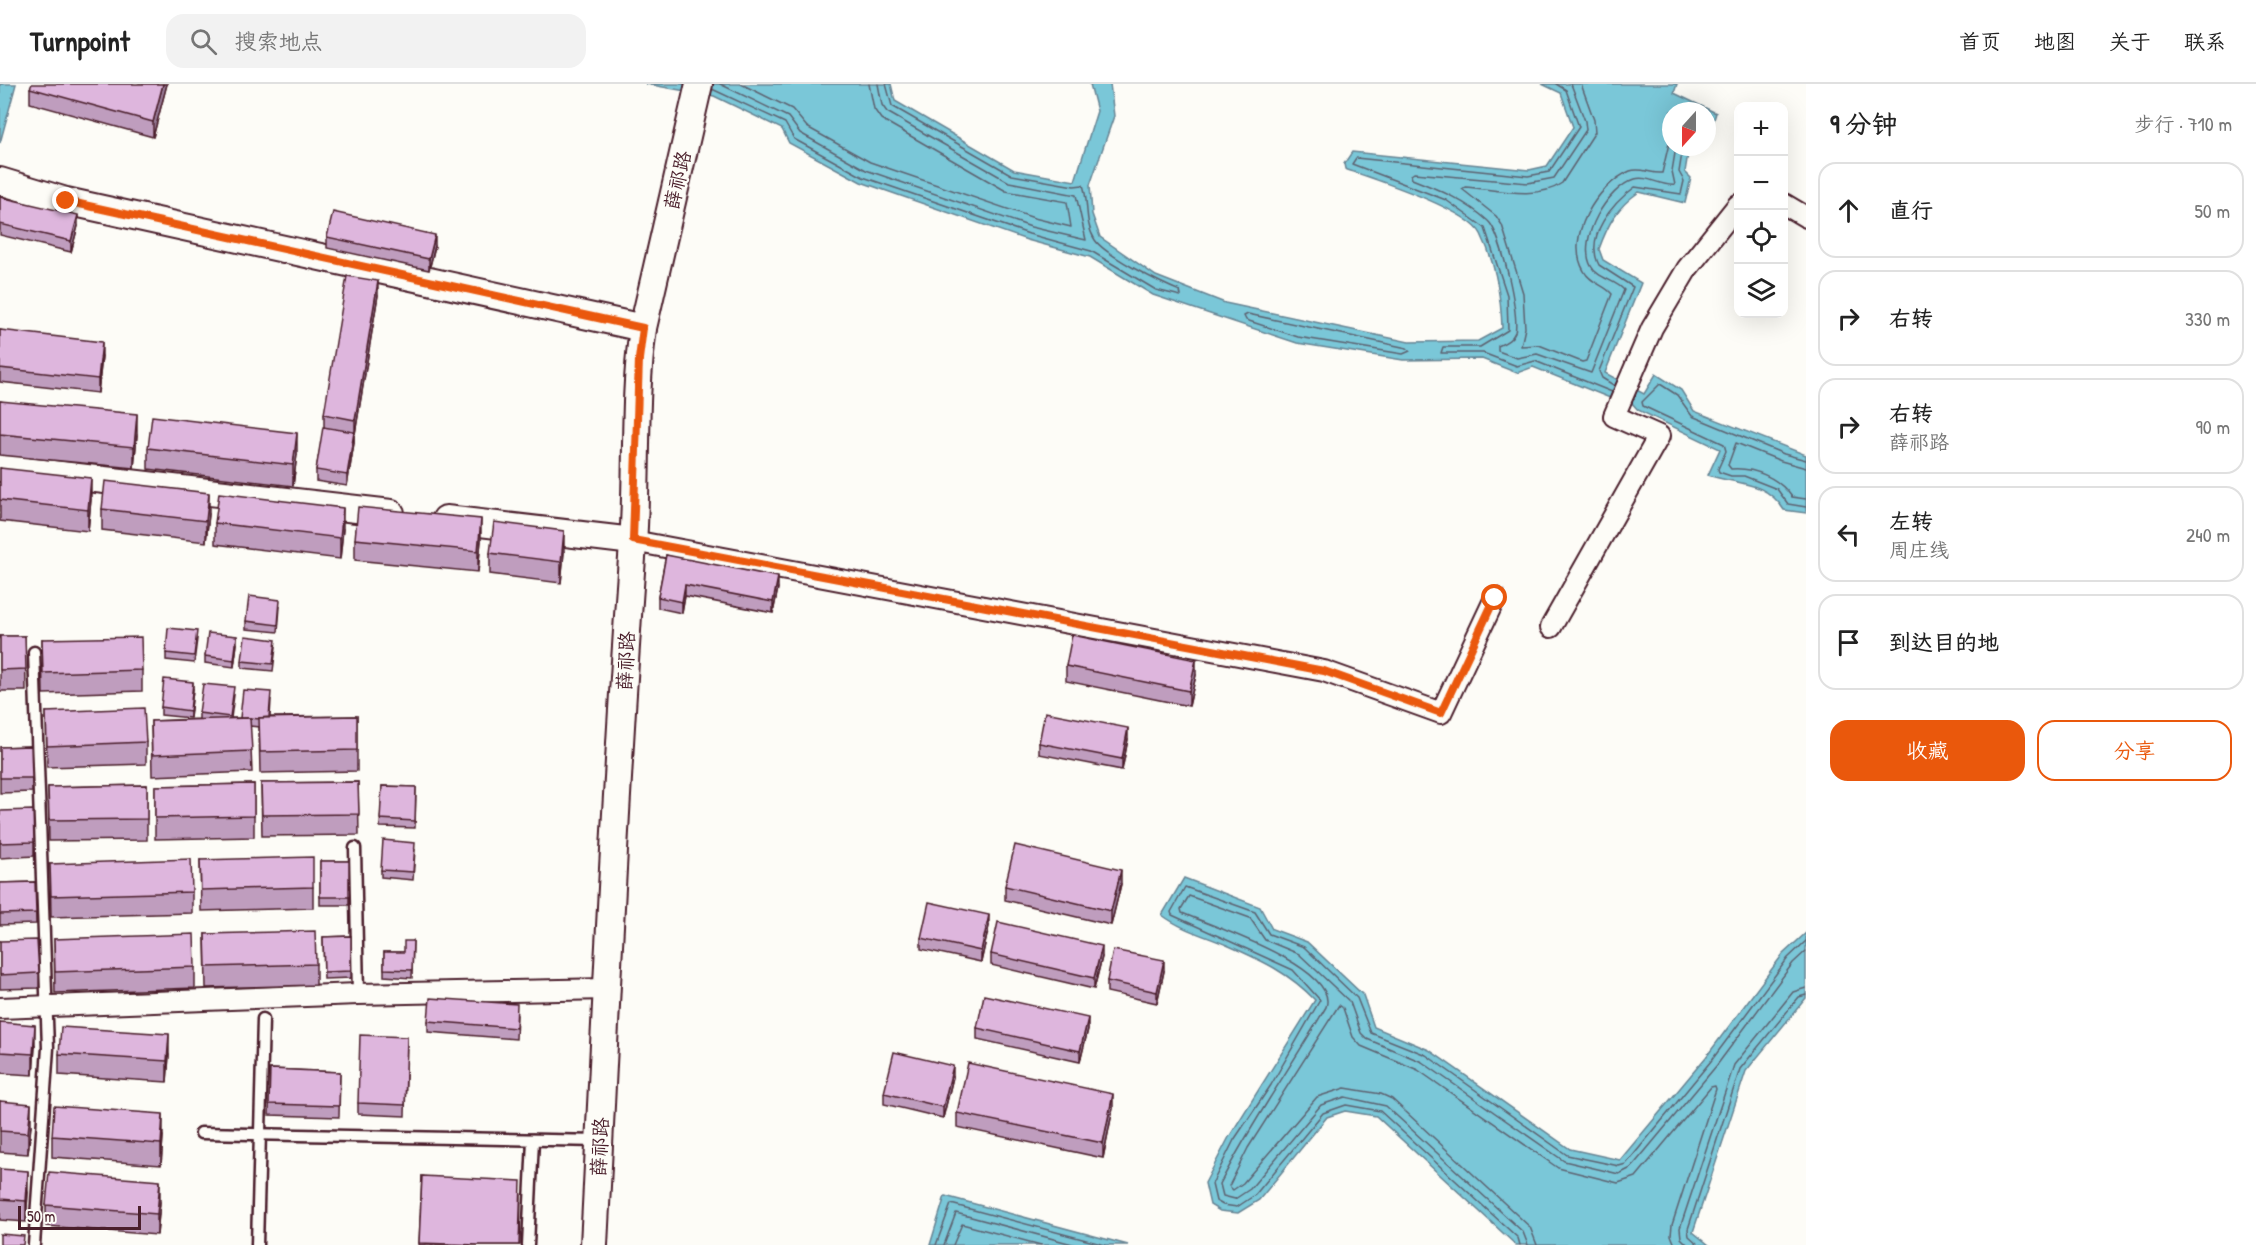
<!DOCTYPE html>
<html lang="zh">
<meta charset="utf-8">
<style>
body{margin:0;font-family:"Patrick Hand","LXGW WenKai TC",sans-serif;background:#f2f2f2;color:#222}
.controls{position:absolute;right:18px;top:18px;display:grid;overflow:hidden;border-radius:12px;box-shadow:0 6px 24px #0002}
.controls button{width:54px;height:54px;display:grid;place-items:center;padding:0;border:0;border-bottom:2px solid #e0e0e0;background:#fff;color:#222;font:30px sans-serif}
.compass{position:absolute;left:1662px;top:18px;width:54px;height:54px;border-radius:50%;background:#fff;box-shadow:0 6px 24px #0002;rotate:201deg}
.scale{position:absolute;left:18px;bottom:15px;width:123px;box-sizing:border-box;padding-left:6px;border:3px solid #4a1f2b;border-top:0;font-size:16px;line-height:21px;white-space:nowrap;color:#4a1f2b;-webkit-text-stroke:4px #fdfcf7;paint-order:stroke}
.stop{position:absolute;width:18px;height:18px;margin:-14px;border:4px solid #ea580c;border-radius:50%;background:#fff}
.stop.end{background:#ea580c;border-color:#fff;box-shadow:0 2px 6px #0008}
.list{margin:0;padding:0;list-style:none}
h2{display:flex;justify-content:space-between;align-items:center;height:78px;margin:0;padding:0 24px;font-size:26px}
h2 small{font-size:20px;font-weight:400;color:#767676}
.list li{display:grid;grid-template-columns:39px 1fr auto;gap:18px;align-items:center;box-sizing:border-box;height:96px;margin:0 12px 12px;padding:0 12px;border:2px solid #e0e0e0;border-radius:18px}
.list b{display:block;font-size:22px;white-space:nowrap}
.list p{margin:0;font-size:20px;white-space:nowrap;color:#767676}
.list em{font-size:20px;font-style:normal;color:#767676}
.actions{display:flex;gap:12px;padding:18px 24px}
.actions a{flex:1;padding:14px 0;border:2px solid #ea580c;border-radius:18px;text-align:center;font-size:21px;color:#ea580c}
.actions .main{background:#ea580c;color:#fff}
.icon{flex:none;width:33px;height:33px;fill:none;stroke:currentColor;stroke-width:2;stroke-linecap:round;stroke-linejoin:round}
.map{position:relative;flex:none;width:1806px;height:1161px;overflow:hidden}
header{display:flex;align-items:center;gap:36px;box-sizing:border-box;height:84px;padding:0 30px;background:#fff;border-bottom:2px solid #e0e0e0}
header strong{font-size:28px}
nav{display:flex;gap:33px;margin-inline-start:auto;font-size:21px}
.search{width:420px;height:54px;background:#f2f2f2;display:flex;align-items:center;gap:15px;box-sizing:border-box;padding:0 21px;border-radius:18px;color:#767676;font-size:22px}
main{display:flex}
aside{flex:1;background:#fff}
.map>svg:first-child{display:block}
</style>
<header>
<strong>Turnpoint</strong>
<div class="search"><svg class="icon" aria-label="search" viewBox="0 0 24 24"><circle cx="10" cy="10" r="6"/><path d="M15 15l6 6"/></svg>搜索地点</div>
<nav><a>首页</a><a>地图</a><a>关于</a><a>联系</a></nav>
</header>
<main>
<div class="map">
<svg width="1806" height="1161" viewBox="0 0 1806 1161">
<rect width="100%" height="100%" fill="#fdfcf7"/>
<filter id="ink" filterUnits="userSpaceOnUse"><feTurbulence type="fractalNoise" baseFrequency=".0167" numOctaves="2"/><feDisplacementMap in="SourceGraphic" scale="12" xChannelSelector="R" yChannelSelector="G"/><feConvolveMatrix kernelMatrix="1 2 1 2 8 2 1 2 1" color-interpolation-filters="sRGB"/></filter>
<g filter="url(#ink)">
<g fill="#7ac7d8" stroke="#678493" stroke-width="1.5">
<path d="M0 0H16L0 59Z"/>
<path d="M646 0H891L895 17 1014 86 1075 97 1097 27 1090 0H1110L1114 32 1090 101 1092 130 1100 153 1156 192 1225 219 1409 258 1478 257 1502 244C1501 214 1495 178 1481 150 1468 125 1374 95 1345 85L1344 80 1352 68 1529 86 1547 82 1573 43 1561 9 1542 0H1677L1674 9 1716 29 1712 42 1707 40V27H1671V63H1689L1685 88 1691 94 1685 119 1639 108C1617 123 1608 140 1599 165L1603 176 1641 199 1605 289 1644 310 1656 290 1681 306 1694 327 1806 371V429L1784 426C1765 396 1738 401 1708 391L1720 365 1638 326 1631 318 1610 314 1533 283 1517 289 1482 275 1403 276 1297 259 1153 211 1090 173 1027 156 861 98 789 59 782 45 714 12Z"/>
<path d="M1184 794 1260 823 1272 845 1307 858 1363 911 1374 943 1429 966 1570 1065 1620 1076 1706 973 1783 870 1806 849V914L1746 987 1693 1148 1709 1161H1516L1376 1032 1345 1027 1327 1033 1259 1116 1238 1129 1220 1127 1210 1121 1205 1099 1229 1053 1315 916C1289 889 1263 877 1229 862 1206 852 1182 846 1162 831Z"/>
<path d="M945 1112 1128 1161H930Z"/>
</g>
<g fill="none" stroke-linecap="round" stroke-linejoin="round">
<g stroke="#5d6270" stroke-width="1.5">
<path d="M720 0 788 33 800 49 866 86 1031 143 1086 156 1076 111 1009 98 887 28 882 21 878 0"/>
<path d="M741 0 792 25 807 43 870 78 1034 134 1071 143 1067 118 1006 107 881 35 874 25 869 0"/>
<path d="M1556 0 1566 6 1579 43 1549 88 1528 92 1356 74 1352 80 1446 116 1485 144 1507 211 1508 246 1480 263H1443L1441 269H1483L1517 282 1535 277 1612 308"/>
<path d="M1571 0 1585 37 1586 46 1554 94 1528 99 1414 89 1411 91 1412 95C1440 106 1466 117 1488 137 1501 148 1520 232 1515 248 1512 256 1504 259 1498 262V267L1517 274 1537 270 1591 289 1624 206C1615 196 1597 194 1591 182 1577 155 1607 104 1635 95 1647 91 1662 103 1675 101L1672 87 1676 63"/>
<path d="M1581 0 1594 36 1595 48 1562 99C1538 117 1493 105 1465 103L1462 105 1496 132 1502 141 1523 209 1525 244 1521 262 1539 261 1582 278 1586 277 1612 210C1605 201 1590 199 1584 187 1564 154 1597 101 1630 87 1641 83 1651 90 1662 89L1671 51"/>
<path d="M712 5 785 39 794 55 863 93 1029 150 1091 167 1156 206 1181 212 1180 207C1162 200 1105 171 1095 156 1084 139 1089 118 1083 101L1074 102 1012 91 892 22 886 0"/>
<path d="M1248 230 1407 264 1410 267 1403 270 1298 253 1246 236 1244 232Z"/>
<path d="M1615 302 1602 294 1599 287 1633 203 1599 181C1584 152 1613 119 1635 103L1681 110 1684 97 1679 88 1683 63"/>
<path d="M1806 376 1784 370 1692 332 1677 311 1660 300 1642 318 1643 322 1724 360 1726 367 1718 385 1719 388 1731 392H1744L1777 405 1788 420 1806 423"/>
<path d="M1806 384 1781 377 1736 359 1728 381 1731 385C1754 383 1779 394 1792 413L1806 415"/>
<path d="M936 1161 951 1120 1105 1161"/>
<path d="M944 1161 956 1129 1076 1161"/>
<path d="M953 1161 962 1140 1041 1161"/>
<path d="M1520 1161 1518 1154 1380 1027 1346 1021 1323 1029 1255 1111 1237 1123 1223 1121 1216 1117 1212 1100 1234 1056 1271 1001 1320 916 1293 886 1172 831 1171 828 1185 803 1255 828 1269 850 1304 863 1357 914 1371 949 1426 971 1567 1071 1619 1082 1626 1080 1711 977 1788 874 1806 857"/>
<path d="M1528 1161 1523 1148 1386 1022 1345 1013 1321 1021 1250 1105 1235 1115 1223 1112 1220 1100C1251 1039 1291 983 1326 923 1340 884 1210 841 1182 829L1181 825 1189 812 1250 834 1265 856 1299 870 1350 918 1361 949 1367 955 1422 978 1564 1077 1619 1090 1631 1084 1717 981 1793 879 1806 867"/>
<path d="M1537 1161 1530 1143 1392 1015 1381 1010 1345 1004 1317 1013 1243 1099 1233 1106 1229 1102 1248 1064 1339 921 1343 924 1353 953 1361 962 1418 986 1558 1084 1618 1099 1636 1093 1711 1003 1715 1002 1716 1005 1672 1141 1671 1151 1675 1161"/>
<path d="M1688 1161 1681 1154 1680 1144 1734 981 1793 908 1806 904"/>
<path d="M1699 1161 1689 1152 1688 1145 1740 985 1799 913 1806 911"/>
</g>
<defs>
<g id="service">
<path d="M355 764 358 910"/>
<path d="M201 1049 599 1057"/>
<path d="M34 1161 48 964 34 568"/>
<path d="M257 1161 263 935"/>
<path d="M528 1161 533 1056"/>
</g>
<g id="minor">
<path d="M1784 120 1806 133"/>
<path d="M633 457 1324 587 1441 629 1495 514"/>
<path d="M1551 543 1659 352 1614 332 1652 244 1687 185 1738 121"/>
<path d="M0 924 358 910 607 905"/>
</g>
<g id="tertiary">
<path d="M0 97 66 117 643 244"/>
<path d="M0 384 391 429"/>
<path d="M446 435 633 457"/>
<path d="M594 1161C606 927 616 694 633 460 638 388 633 316 643 244L699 0"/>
</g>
</defs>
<use href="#service" stroke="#4a1f2b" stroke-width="15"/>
<use href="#minor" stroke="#4a1f2b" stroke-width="24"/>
<use href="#tertiary" stroke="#4a1f2b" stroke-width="30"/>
<use href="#service" stroke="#fdfcf7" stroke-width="10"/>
<use href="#minor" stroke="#fdfcf7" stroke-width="20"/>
<use href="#tertiary" stroke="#fdfcf7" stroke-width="26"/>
</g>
<g fill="#bf9dbe" stroke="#4a1f2b" stroke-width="1.5">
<path d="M167 0 153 53 30 19V4Z"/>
<path d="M0 113 78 142 71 168 0 151Z"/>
<path d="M327 153 435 162 429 186 327 164Z"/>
<path d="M378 211 355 350H354V359L347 402 316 397V386L324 343V330Z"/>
<path d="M0 246 102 272 98 309 0 298Z"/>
<path d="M0 317 137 351 134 384 0 371Z"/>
<path d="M148 364 297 370 293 402 148 385Z"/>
<path d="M0 384 91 415 88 447 0 437Z"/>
<path d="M102 425 209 430 206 458 102 446Z"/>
<path d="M215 439 343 445 340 475 215 460Z"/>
<path d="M355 455 481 456 478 488 355 476Z"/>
<path d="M564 468 561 499 490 490V469Z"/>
<path d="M666 471 778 504 773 529 685 512 682 529 658 524V513Z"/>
<path d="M280 523 278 548 246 545V537Z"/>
<path d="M0 552H25L26 607H0Z"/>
<path d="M42 555 142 586V607L43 610Z"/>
<path d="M197 555 194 579 166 576V569Z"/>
<path d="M237 560 234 583 205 579V572Z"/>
<path d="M276 563 273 587 242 584V577Z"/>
<path d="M1066 582 1196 591 1189 622 1066 597Z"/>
<path d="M193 605 190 634 161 631V623Z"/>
<path d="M234 611 231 634H240L271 616 270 633 357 632V687L260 689 259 643 250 642 252 688 152 692 151 637 199 635V629Z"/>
<path d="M46 628 146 658V680L47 683Z"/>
<path d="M1128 655 1122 686 1039 670V659Z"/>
<path d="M31 662 32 708 0 709V663Z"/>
<path d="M358 698 359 751 262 752 261 699Z"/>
<path d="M254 700V753L155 755V702Z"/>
<path d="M147 701V756L49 757 48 703Z"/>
<path d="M382 702 416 703 415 744 380 743Z"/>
<path d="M0 727 34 758V772L0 774Z"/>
<path d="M415 766 413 796 381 793V786Z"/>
<path d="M200 776 313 803V824L201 827Z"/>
<rect x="320" y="777" width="29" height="44"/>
<path d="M50 780 192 808V829L51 833Z"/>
<path d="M35 798 36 840 0 841V799Z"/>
<path d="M1121 800 1111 841 1005 816V802Z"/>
<path d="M989 842 981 878 921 865V854Z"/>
<path d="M205 850 316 880V901L206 904Z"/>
<path d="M351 852V894L324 895 323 853Z"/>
<path d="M54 855 195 883V904L55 909Z"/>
<path d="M0 857 39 889V904L0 905Z"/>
<path d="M413 857 412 894 384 892V868H404Z"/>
<path d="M991 870 1102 873 1094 905 991 881Z"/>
<path d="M1164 887 1157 919 1107 908V897Z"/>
<path d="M517 931 516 955 428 948V937Z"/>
<path d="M0 938 35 962 33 991 0 989Z"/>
<path d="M977 944 1088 945 1080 978 977 955Z"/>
<path d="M407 953 405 1032 358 1030V1019Z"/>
<path d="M59 970 169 971 167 998 59 991Z"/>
<path d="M270 985 340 988 339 1033 269 1031Z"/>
<path d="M953 993 943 1034 884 1020V1009Z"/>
<path d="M0 1017 31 1041 28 1070 0 1068Z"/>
<path d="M1113 1024 1103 1074 957 1043V1029Z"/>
<path d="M52 1052H163L161 1081 52 1073Z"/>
<path d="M0 1085 28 1108 26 1138 0 1136Z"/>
<path d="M422 1092 521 1111 520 1161H419Z"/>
<path d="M160 1118 157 1151 46 1142V1121Z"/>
</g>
<g fill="#9b7f9b" stroke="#4a1f2b" stroke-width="1.5">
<path d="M163 0H167L153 53V38Z"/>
<path d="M78 131V142L71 168V157Z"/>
<path d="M435 151V162L429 186V175Z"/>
<path d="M378 197V211L355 350V336Z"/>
<path d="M102 258V272L98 309V295Z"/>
<path d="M137 330V351L134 384V363Z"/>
<path d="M354 348V359L347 402V391Z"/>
<path d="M297 349V370L293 402V381Z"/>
<path d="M91 394V415L88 447V426Z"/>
<path d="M209 409V430L206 458V437Z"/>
<path d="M343 424V445L340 475V454Z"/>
<path d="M481 435V456L478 488V467Z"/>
<path d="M564 447V468L561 499V478Z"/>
<path d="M778 493V504L773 529V518Z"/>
<path d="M685 501V512L682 529V518Z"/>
<path d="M237 552V560L234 583V576Z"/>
<path d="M1196 576V591L1189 622V607Z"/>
<path d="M193 598V605L190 634V627Z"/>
<path d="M1128 644V655L1122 686V675Z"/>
<path d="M1121 786V800L1111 841V827Z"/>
<path d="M989 831V842L981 878V867Z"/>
<path d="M1102 862V873L1094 905V894Z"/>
<path d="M1164 876V887L1157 919V908Z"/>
<path d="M1088 934V945L1080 978V967Z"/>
<path d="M35 941V962L33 991V970Z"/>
<path d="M169 950V971L167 998V977Z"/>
<path d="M953 982V993L943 1034V1023Z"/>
<path d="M1113 1010V1024L1103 1074V1059Z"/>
<path d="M31 1020V1041L28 1070V1049Z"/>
<path d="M163 1030V1052L161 1081V1060Z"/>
<path d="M28 1087V1108L26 1138V1117Z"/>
<path d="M160 1097V1118L157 1151V1130Z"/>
</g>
<g fill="#deb6dd" stroke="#4a1f2b" stroke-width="1.5">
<path d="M32 0H163L153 38 30 4Z"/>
<path d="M0 113 78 131 71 157 0 140Z"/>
<path d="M333 128 435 151 429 175 327 153Z"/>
<path d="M347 192 378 197 355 336 324 330Z"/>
<path d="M0 246 102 258 98 295 0 284Z"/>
<path d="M0 317 137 330 134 363 0 350Z"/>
<path d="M152 332 297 349 293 381 148 364Z"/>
<path d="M323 343 354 348 347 391 316 386Z"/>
<path d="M0 384 91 394 88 426 0 416Z"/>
<path d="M105 397 209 409 206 437 102 425Z"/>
<path d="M219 409 343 424 340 454 215 439Z"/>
<path d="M358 423 481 435 478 467 355 455Z"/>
<path d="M494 438 564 447 561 478 490 469Z"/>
<path d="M666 471 778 493 773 518 685 501 682 518 658 513Z"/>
<path d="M249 512 280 516 278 541 246 537Z"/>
<path d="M168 544 197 547 194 572 166 569Z"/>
<path d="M208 549 237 552 234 576 205 572Z"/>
<path d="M1072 551 1196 576 1189 607 1066 582Z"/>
<path d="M0 552H25L26 585 0 586Z"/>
<path d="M245 552 276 556 273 580 242 577Z"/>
<path d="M141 553 142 586 43 589 42 555Z"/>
<path d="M164 595 193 598 190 627 161 623Z"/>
<path d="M203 600 234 603 230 633 199 629Z"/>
<path d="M243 606 271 608 269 633 259 634V635L250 634H240Z"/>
<path d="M144 624 146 658 47 662 46 628Z"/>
<path d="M1045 628 1128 644 1122 675 1039 659Z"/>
<path d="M357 632V666L260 668 259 634Z"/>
<path d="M250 634 252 667 152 671 151 637Z"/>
<path d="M31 662 32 694H0V663Z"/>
<path d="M358 698 359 730 262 731 261 699Z"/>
<path d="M254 700V732L155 734V702Z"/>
<path d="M147 701V735L49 736 48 703Z"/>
<path d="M382 702 416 703 415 737 380 735Z"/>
<path d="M33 726 34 758 0 759V727Z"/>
<path d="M383 756 415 759 413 788 381 786Z"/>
<path d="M1015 761 1121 786 1111 827 1005 802Z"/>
<path d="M313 773V803L201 806 200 776Z"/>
<path d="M191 775 192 808 51 812 50 780Z"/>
<rect x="320" y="777" width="29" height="36"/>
<path d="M35 798 36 829 0 830V799Z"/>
<path d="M929 818 989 831 981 867 921 854Z"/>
<path d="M998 838 1102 862 1094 894 991 870Z"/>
<path d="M315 847 316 880 206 883 205 850Z"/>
<path d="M194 850 195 883 55 888 54 855Z"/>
<path d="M351 852V887L324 888 323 853Z"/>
<path d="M37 856 39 889 0 891V857Z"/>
<path d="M404 857H413L412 886 384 885V868H404Z"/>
<path d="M1113 866 1164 876 1157 908 1107 897Z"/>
<path d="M984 911 1088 934 1080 967 977 944Z"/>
<path d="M430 914 517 920 516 944 428 937Z"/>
<path d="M0 938 35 941 33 970 0 968Z"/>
<path d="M61 943 169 950 167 977 59 970Z"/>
<path d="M360 951 407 953 405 1021 358 1019Z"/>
<path d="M894 968 953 982 943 1023 884 1009Z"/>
<path d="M968 979 1113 1010 1103 1059 957 1029Z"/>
<path d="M270 985 340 988 339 1022 269 1020Z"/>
<path d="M0 1017 31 1020 28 1049 0 1047Z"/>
<path d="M54 1022 163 1030 161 1060 52 1052Z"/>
<path d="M0 1085 28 1087 26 1117 0 1115Z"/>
<path d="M49 1088 160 1097 157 1130 46 1121Z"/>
<path d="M422 1092 521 1097 519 1161H478L419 1159Z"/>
<path d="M0 1150 24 1152 23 1161H0Z"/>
</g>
</g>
<g fill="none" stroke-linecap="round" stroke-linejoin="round" filter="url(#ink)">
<path stroke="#ea580c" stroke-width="8" d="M66 117 643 244 639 275 633 456 1324 587 1441 629 1495 514"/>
</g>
<g text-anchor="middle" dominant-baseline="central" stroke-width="4.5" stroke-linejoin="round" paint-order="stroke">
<g font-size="20" fill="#4a1f2b" stroke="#fdfcf7">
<text transform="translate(677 96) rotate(-77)">薛祁路</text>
<text transform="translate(625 577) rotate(-87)">薛祁路</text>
<text transform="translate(599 1063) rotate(-87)">薛祁路</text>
</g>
</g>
</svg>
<div class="controls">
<button>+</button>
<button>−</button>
<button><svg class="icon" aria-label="locate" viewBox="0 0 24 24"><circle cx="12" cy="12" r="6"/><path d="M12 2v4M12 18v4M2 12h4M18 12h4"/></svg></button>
<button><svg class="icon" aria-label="layers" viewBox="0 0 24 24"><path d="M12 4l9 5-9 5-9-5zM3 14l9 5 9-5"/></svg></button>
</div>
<svg class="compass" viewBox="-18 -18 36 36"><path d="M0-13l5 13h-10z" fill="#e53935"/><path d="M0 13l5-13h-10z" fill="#767676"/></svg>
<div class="scale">50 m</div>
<div class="stop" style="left:1495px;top:514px"></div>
<div class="stop end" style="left:66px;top:117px"></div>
</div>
<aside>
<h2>9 分钟<small>步行 · 710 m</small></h2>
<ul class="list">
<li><svg class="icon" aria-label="ahead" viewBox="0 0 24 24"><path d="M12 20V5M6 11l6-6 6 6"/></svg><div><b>直行</b></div><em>50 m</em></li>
<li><svg class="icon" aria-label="right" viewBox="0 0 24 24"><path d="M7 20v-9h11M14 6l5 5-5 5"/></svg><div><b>右转</b></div><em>330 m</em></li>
<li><svg class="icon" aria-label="right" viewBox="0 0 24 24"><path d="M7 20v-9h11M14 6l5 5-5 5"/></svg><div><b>右转</b><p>薛祁路</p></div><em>90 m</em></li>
<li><svg class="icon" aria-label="left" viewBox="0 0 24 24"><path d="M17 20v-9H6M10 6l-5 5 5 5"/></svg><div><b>左转</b><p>周庄线</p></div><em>240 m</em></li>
<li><svg class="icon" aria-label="arrive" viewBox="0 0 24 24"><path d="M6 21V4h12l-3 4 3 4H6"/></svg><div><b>到达目的地</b></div></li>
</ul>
<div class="actions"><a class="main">收藏</a><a>分享</a></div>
</aside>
</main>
